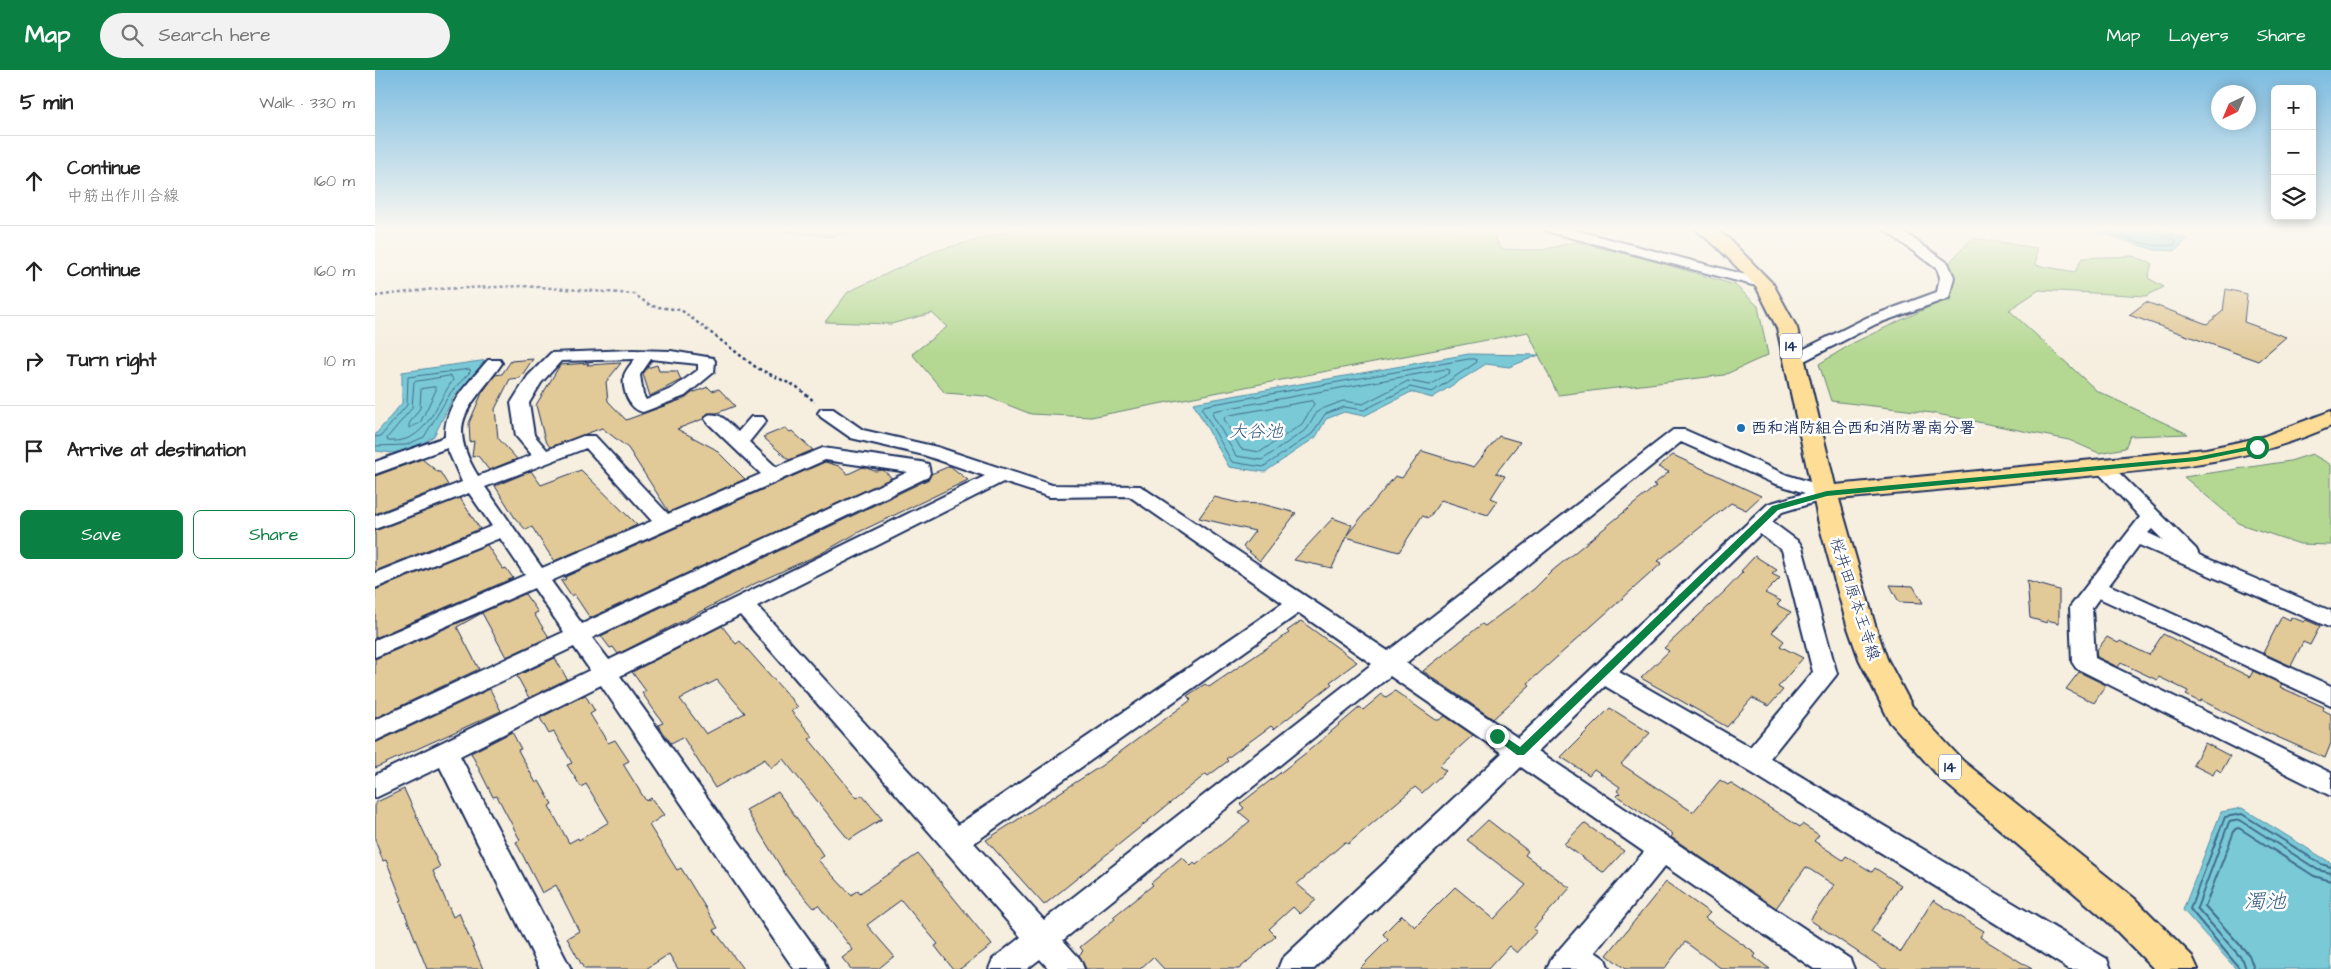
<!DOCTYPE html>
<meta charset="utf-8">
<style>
body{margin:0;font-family:"Architects Daughter","Klee One",sans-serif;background:#f2f2f2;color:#222}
.controls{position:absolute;right:15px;top:15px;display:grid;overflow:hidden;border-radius:8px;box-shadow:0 2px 12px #0003}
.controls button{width:45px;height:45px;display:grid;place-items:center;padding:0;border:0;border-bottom:1px solid #e0e0e0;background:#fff;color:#222;font:25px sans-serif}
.compass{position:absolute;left:1836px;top:15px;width:45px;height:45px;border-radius:50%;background:#fff;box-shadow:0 2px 12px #0003;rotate:224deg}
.stop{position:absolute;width:15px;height:15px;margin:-11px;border:4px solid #0b8043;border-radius:50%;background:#fff}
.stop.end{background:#0b8043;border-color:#fff;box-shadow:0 1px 5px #0008}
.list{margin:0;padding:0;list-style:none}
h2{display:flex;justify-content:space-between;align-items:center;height:65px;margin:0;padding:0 20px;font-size:21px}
h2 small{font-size:16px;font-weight:400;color:#767676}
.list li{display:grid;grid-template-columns:32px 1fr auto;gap:15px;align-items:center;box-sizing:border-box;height:90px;padding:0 20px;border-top:1px solid #e0e0e0}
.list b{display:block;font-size:19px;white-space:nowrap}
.list p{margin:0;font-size:16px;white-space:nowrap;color:#767676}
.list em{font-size:16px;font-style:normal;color:#767676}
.actions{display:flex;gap:10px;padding:15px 20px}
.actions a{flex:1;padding:11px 0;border:1px solid #0b8043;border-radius:8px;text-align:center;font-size:18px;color:#0b8043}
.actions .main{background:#0b8043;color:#fff}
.icon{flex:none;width:28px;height:28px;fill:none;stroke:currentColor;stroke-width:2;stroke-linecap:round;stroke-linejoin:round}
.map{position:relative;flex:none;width:1956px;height:899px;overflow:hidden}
header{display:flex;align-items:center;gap:30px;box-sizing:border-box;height:70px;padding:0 25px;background:#0b8043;color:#fff}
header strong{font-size:24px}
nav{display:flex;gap:28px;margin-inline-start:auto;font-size:18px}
.search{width:350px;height:45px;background:#f2f2f2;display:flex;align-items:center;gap:12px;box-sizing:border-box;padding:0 18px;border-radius:28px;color:#767676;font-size:19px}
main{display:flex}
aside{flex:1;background:#fff}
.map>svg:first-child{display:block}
</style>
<header>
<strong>Map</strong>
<div class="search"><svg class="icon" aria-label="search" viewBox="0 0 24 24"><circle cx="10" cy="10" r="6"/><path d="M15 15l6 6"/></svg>Search here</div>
<nav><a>Map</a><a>Layers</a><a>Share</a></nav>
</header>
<main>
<aside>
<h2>5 min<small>Walk · 330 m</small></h2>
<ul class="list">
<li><svg class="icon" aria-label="ahead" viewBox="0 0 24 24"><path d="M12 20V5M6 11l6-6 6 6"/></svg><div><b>Continue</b><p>中筋出作川合線</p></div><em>160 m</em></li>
<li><svg class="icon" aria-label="ahead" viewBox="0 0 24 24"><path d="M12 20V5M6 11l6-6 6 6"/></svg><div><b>Continue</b></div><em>160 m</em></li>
<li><svg class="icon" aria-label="right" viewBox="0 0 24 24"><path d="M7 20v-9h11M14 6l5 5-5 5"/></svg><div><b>Turn right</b></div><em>10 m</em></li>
<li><svg class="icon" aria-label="arrive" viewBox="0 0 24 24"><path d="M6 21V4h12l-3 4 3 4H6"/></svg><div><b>Arrive at destination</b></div></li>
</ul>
<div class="actions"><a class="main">Save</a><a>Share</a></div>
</aside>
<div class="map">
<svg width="1956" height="899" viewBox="0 0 1956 899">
<rect width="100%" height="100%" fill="#f6efe0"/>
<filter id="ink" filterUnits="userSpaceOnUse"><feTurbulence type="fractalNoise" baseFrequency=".02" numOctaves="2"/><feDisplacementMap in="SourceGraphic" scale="10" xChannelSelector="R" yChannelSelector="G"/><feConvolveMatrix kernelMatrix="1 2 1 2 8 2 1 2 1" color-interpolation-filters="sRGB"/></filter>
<g filter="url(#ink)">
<g fill="#b4d892" stroke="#688478">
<path d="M407 158H486L456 167 409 161Z"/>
<path d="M644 158H1136L1118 164 1126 179 1167 180 1200 172 1272 189 1360 215 1383 236 1393 285 1349 305 1183 325 1153 262 716 347 656 344 610 326 570 323 537 284 572 257 557 243 516 254 450 252 473 222 560 181Z"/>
<path d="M1879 158H1956V161L1894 163Z"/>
<path d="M1597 168 1662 178 1661 195 1700 202 1707 188 1757 186 1777 193 1773 208 1789 217 1771 226 1664 220 1634 240 1722 321 1813 364 1755 366 1750 378 1724 383 1694 370 1557 343 1456 331 1444 294 1478 273 1575 227V192Z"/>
<path d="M1937 384 1956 395V475L1925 474 1865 454 1809 407 1915 391Z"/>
</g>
<g fill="#7ac9d6" stroke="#548ba6">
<path d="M1710 158H1783L1813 169 1800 181 1780 180Z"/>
<path d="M1094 284 1164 285 1134 297 1111 294 1057 328 1036 322 989 346 969 342 951 349 941 367 890 402 854 397 818 333Z"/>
<path d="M113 290 79 326 59 366 39 379 18 383 1 381 0 365 27 333V302Z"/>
<path d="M1867 738 1956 793V899H1861L1808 840 1846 742Z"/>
</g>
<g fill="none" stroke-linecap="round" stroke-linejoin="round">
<g stroke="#416d8e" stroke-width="1">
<path d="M1726 158C1747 166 1778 181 1801 174L1800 170 1786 164 1784 158"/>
<path d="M1094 289H1101L1102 292 1057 322 1035 317 989 340 969 337 950 344 937 364 888 397 857 392 827 339 829 336Z"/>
<path d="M1072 299 1075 300 1074 303 1055 315 1033 311 988 334 968 331 947 339 942 342 932 359 887 390 861 386 837 344 839 341Z"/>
<path d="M76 306 78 310C59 336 52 374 13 371L12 368 37 338 39 312Z"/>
<path d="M60 317 61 320 45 353 34 358V354L45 338 46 319Z"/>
<path d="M937 331 939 334 927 354 885 382 866 379 849 349 851 346Z"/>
<path d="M0 367 6 366 32 335 33 307 95 299V302L76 322 49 367 31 375 0 376"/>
</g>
<g stroke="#416d8e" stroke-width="2">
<path d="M1865 899 1815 839 1850 747 1867 744 1946 794 1956 797"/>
<path d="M1871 899 1868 890 1822 838 1854 752 1865 750 1943 800 1956 803"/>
<path d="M1879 899 1874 885 1830 836 1860 759 1864 758 1939 806 1956 811"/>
</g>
</g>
<g fill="#e1c998" stroke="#1b2f5e" fill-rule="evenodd">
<path d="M1851 219 1872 224 1869 252 1911 267 1883 291 1754 245 1771 232 1832 254 1848 241Z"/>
<path d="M158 289 145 308 135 309 120 339 123 368 142 389 114 400 103 386 97 387 99 371 95 372 94 353 107 323 120 305 127 304 136 291Z"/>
<path d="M214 293 212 295 246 293 231 312 233 331 251 350 311 328 317 323 333 317 337 321 344 319 360 336 342 343H333L328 349 302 359 340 379 370 409 294 442 253 378 227 358 175 377 170 370 161 335 185 295Z"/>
<path d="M282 295 284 301H302L306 310 275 326 268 304 272 298Z"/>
<path d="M410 358 415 362 417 361 438 380 414 390 388 367Z"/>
<path d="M1124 366 1145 372 1121 403 1130 406 1116 428 1123 431 1113 445 1066 430 1054 448 1047 446 1024 482 971 467 957 498 919 490 958 448 977 455 972 465 1020 406 1027 408 1047 381 1099 397Z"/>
<path d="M1298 385 1386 426 1371 440 1356 433 1283 491 1287 493 1153 613 1155 615 1118 649 1048 601 1107 554 1110 556 1159 519 1177 501 1281 416 1278 415 1294 402 1283 397Z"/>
<path d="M47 389 63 402H65L73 415 0 444V406Z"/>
<path d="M450 392 464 396 473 404 488 397 500 401 508 400 517 408 215 548 199 524 196 526 186 511 191 509 190 507Z"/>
<path d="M575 396 593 410 484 462 445 484 381 513 243 584 238 577 235 578 226 566 554 409 556 404Z"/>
<path d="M206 400 262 455 179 491 157 457 151 460 140 448 120 416 156 401 166 415Z"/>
<path d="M839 427 864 433 887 434 921 443 885 491 868 477 880 461 824 448Z"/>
<path d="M85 428 105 459 0 501V461Z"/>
<path d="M112 475 128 499 131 498 138 508 0 568V520Z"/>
<path d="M1380 486 1402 500 1397 504 1405 508 1390 523 1406 531 1402 535 1416 542 1397 562 1409 571 1405 576 1428 588 1403 617 1408 620 1394 636 1377 628 1352 657 1266 608 1294 581 1289 578 1350 521 1368 502 1366 501Z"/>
<path d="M1652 511 1684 520V553L1672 550V553L1655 548Z"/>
<path d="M1515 515 1538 516 1548 533 1524 532Z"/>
<path d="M150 524 163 542 159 544 174 567 131 587 107 543 82 557 104 599 0 648V589Z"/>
<path d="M1907 546 1915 550 1916 547 1929 552 1931 550 1945 556 1935 575 1928 572 1916 596 1888 583Z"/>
<path d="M926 551 982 592 955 612 957 614 899 659 896 656 851 689 853 691 833 706 831 704 669 835 611 770 726 696 816 630 812 626 830 614 834 617 914 563 912 561Z"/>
<path d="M347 556 361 574 365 571 423 637 416 641 438 667 434 669 482 728 487 725 507 749 474 770 408 689 396 698 390 689 340 718 308 667 296 673 283 655 288 653 267 623 271 621 257 602ZM342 610 370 643 331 664 305 629Z"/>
<path d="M1788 564 1875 607 1878 601 1907 614 1905 617 1949 637 1948 640 1956 644V673L1950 688 1891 662V663L1826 630 1825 632 1811 625 1813 621 1784 607 1782 610 1746 593 1743 597 1722 587 1721 581 1732 567 1743 573 1745 571 1774 585Z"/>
<path d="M180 588 192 609 154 628 142 606Z"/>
<path d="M1704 602 1731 615 1719 633 1691 619Z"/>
<path d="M115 619 126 641 0 698V673Z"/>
<path d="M1020 621 1061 650H1064L1070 646 1098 665 1064 696 1071 701 1047 723 1040 717 973 774 970 772 922 814 941 830 925 844 918 837 894 859 901 866 864 899H789L778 887 765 899H711L704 885 708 881 705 877 740 849 738 847 778 815 776 813 807 787 816 796 819 793 821 795 875 751 864 742 869 738 865 734 932 682 985 637 988 640 1007 624 1011 627Z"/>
<path d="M210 625 220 641 215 644 233 673 240 670 254 691 248 694 271 731 276 728 289 745 274 755 302 800 306 798 343 858 339 860 368 899H303L294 884 271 899H209L192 868 204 861 181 815 167 823 141 772 145 770 122 726 118 727 96 683 137 662 146 679 143 680 161 713 164 711 177 734 174 736 194 773 203 768 204 770 234 752 211 714 206 717 192 695 197 693 179 662 174 664 165 648Z"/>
<path d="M1235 638 1275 663 1246 694 1318 742 1345 710 1353 715 1355 713 1425 757 1427 754 1444 765 1439 771 1468 790 1471 786 1497 802 1500 798 1526 815 1496 862 1526 882 1558 830 1609 861 1605 867 1657 899H1508L1435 850 1459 815 1431 797 1401 838 1296 767 1298 764 1242 726 1245 723 1242 721 1245 717 1219 699 1214 705 1186 687Z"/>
<path d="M1830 673 1855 686 1846 702 1841 699 1838 705 1818 695Z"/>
<path d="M29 719 65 797 58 801 78 847 84 843 108 899H52L25 831 27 830 11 790 8 791 0 770V733Z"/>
<path d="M403 722 449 786 443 790 476 825 483 820 485 823 543 784 617 875 585 899H578L560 876 563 874 526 830 492 855 519 886 503 899H476L467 888 478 880 443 835 439 838 412 807 371 740Z"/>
<path d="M1113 750 1153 781 1150 785 1195 818 1158 859 1162 861 1142 883 1134 876 1113 899H984L1013 870 1008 864 1027 845 1040 857 1080 817 1119 849 1151 815 1092 770Z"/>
<path d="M1209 753 1249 781 1229 803 1189 774Z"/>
<path d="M1291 812 1335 843 1330 848 1381 884 1379 887 1395 899H1347L1310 872 1289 899H1250L1232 885Z"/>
</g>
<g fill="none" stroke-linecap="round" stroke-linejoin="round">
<defs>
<g id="minor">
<path d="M1169 158H1192L1394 211 1396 214 1389 218 1171 161Z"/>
<path d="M1507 158H1523L1573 193 1579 207 1574 228 1501 254 1425 293H1413L1411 290 1413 287 1491 248 1562 222 1565 207 1562 199Z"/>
<path d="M258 280 296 281 338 288 340 291 339 302 310 326 268 342C254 339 247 320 249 306 250 301 256 294 260 289L186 291 166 313 154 333 159 365 172 380 208 366H220L293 444 386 404 333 353 330 349 333 345C346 342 354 353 363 362L376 347H388L391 351 374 372 401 397 448 378 546 392 553 394 555 403 553 407 217 568 234 590 610 406 549 385 476 368 446 347 443 343 446 339H458L488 360 562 377 677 415 765 416 1013 581 1298 360H1310L1412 405 1458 419 1461 423 1458 427 1407 442 1397 452 1424 472 1427 477 1462 604 1395 688 1732 889 1736 899H1694L1369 698 1230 616 1163 681 1475 889 1479 899H1439L1290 796 1220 882 1230 889 1234 899H1172L1176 889 1269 782 1146 697 939 899H903L907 889 1127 683 1015 606 688 870 705 889 709 899H674L665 889 652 899H614L618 889 646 867 365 545 245 606 448 889 452 899H419L226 615 85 686 196 899H165L65 697 0 728V705L215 600 199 577 0 671V650L189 562 159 518 0 587V570L150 505 125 468 0 518V503L117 456 94 423 0 459V446L87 412 72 378 0 404V392L70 367C69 334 93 314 113 290H125L127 293C97 337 68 349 103 406L157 385 141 366 136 333 153 306 176 283ZM276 289 323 294V300L298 318 271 330 268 325 265 305ZM1306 372 1398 413 1430 423 1393 434 1143 668 1031 593ZM211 378 277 451 167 498 110 417ZM450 390 533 402 207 554 176 511ZM628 412 675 427 754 426 908 533 583 755 382 536ZM1385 464 1407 480 1438 602 1375 677 1244 602ZM924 543 997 594 669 850 599 773Z"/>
<path d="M1727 391 1734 393 1821 479 1824 485 1956 541V558L1764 475 1734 515 1956 616V635L1724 528 1717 538 1720 588 1956 703V726L1701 598 1697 592 1695 537 1765 447 1718 397 1720 393ZM1777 459 1788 470 1773 463Z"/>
</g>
<path id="major" d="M1319 158H1338L1353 168 1398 214 1422 258 1460 415 1831 379 1887 367 1956 341V356C1875 393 1788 399 1701 407 1622 414 1543 422 1464 429L1500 555 1512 589 1537 636 1588 691 1759 828 1817 886 1823 899H1779L1733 852 1566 709 1515 652 1484 589 1472 555 1444 454 1402 258 1381 216 1341 176Z"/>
</defs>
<use href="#minor" stroke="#1b2f5e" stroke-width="4"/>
<use href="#major" stroke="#1b2f5e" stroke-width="4"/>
<path stroke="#1b2f5e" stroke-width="2.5" stroke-dasharray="3 3" stroke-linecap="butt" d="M0 226 59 219 149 216 259 224 276 236 306 240 382 298 422 317 440 332"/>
<use href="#minor" fill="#fff" fill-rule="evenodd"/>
<use href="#major" fill="#fedd96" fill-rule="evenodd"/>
</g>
</g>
<linearGradient id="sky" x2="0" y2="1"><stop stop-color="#7cbce1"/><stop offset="0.56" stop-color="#fbf8f1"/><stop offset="1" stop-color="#fbf8f1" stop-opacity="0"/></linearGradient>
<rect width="1956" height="284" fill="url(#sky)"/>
<path fill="#0b8043" d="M1882 375 1886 377 1885 378 1821 391 1452 426 1403 440 1149 685H1142L1117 666 1122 662 1126 664 1145 677 1397 436 1452 421 1821 387Z"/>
<circle fill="#1f6fb2" stroke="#fff" stroke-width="2" cx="1366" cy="358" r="5"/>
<g text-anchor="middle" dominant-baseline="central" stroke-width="5" stroke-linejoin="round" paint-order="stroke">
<g fill="#fff" stroke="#5f6d8e" stroke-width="1">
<rect x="1405" y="263.5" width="22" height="25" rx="4"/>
<rect x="1564" y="684.5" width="22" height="25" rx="4"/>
</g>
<g font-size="15" font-weight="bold" fill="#1b2f5e">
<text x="1416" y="276">14</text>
<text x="1575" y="697">14</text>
</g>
<g font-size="16" font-weight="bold" fill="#1b2f5e" stroke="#fff" text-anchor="start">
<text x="1376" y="358">西和消防組合西和消防署南分署</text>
</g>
<g font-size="16" fill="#1b2f5e" stroke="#fff">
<text transform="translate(1480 529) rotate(72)">桜井田原本王寺線</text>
</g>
<g font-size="18" font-style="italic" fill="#385d82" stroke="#fff">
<text x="881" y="361">大谷池</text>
</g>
<g font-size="21" font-style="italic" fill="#385d82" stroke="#fff">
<text x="1890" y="831">濁池</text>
</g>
</g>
</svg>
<div class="controls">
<button>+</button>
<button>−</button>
<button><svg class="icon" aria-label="layers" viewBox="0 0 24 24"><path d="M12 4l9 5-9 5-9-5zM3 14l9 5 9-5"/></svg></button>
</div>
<svg class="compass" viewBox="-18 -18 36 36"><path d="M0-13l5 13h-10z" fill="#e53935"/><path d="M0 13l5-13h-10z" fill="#767676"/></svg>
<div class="stop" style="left:1882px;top:377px"></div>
<div class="stop end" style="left:1122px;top:666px"></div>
</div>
</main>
